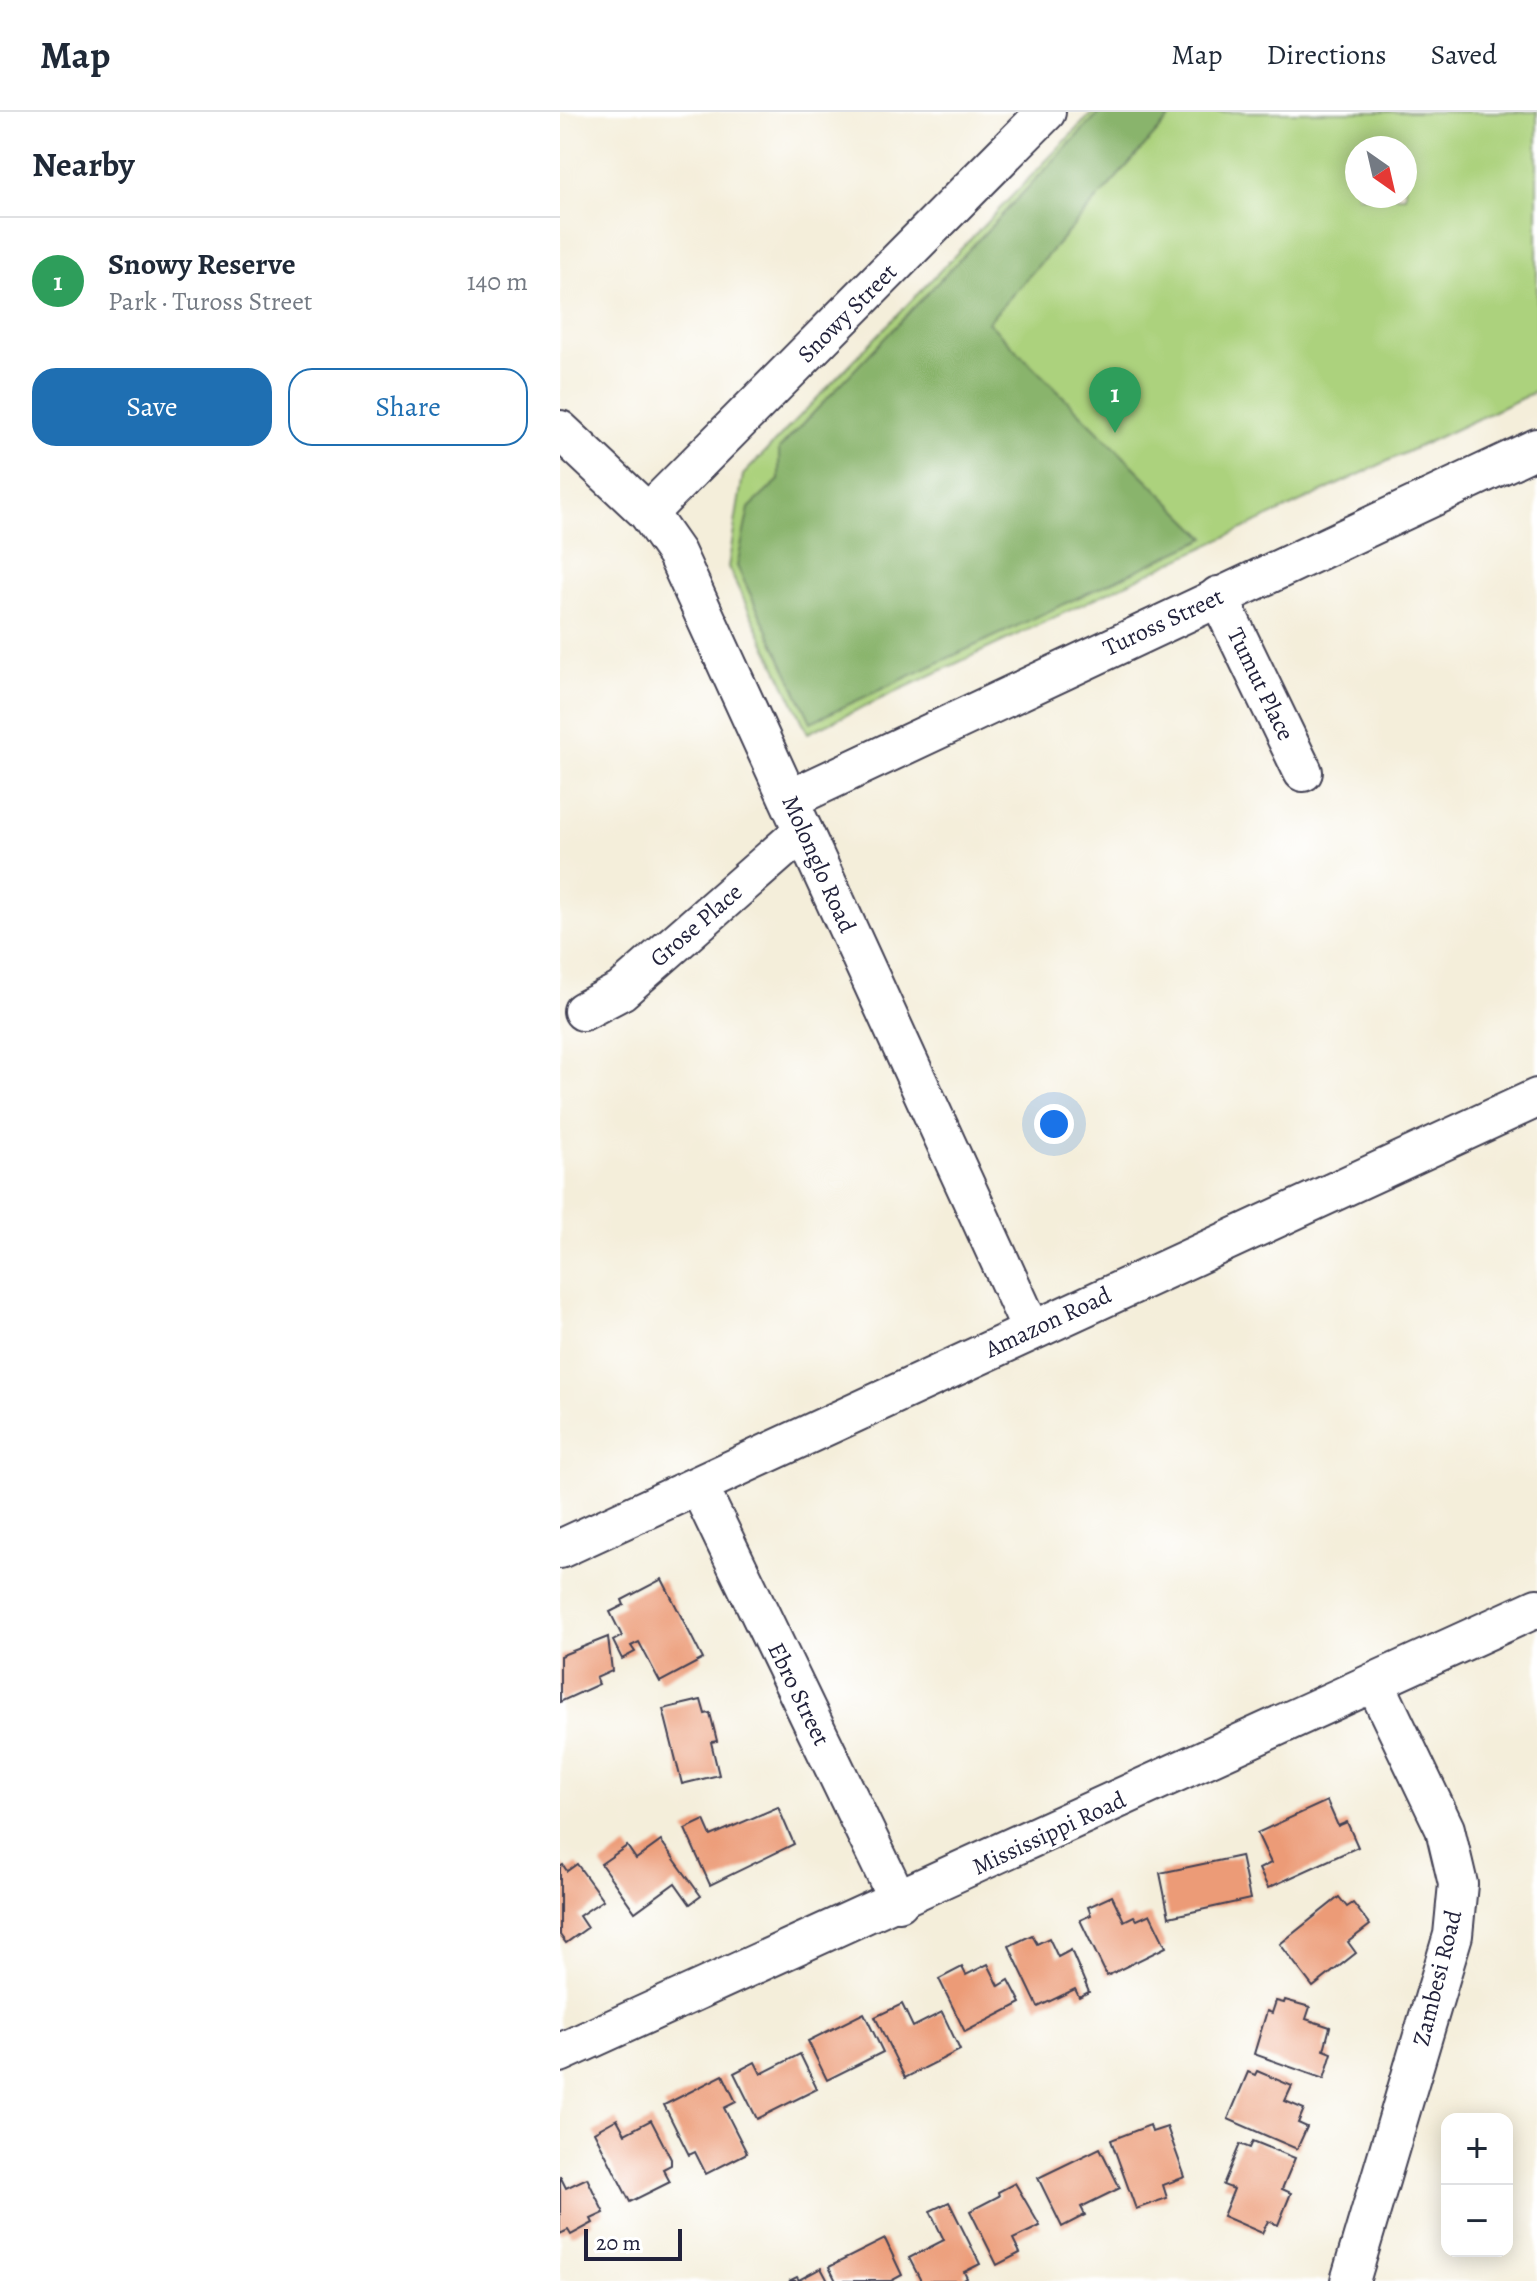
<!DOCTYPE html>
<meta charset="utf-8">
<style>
body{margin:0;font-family:Alegreya,serif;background:#f2f2f3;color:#1f2937}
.controls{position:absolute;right:24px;bottom:24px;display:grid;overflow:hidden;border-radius:16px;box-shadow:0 4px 20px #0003}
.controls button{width:72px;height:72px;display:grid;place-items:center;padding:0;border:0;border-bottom:2px solid #e0e1e3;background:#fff;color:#1f2937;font:40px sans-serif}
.compass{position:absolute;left:785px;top:24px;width:72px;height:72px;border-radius:50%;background:#fff;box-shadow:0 4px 20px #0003;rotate:146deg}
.scale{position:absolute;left:24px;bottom:20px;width:98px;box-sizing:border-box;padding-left:8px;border:4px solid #22223b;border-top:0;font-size:22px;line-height:28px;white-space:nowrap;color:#22223b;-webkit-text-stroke:6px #fff;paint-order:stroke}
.you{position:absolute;left:494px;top:1012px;width:28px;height:28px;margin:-20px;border:6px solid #fff;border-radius:50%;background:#1a73e8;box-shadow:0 0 0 12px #1a73e833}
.badge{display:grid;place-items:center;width:52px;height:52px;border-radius:50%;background:#1f6fb2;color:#fff;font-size:26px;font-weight:700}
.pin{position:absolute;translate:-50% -66px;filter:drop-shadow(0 2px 4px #0008)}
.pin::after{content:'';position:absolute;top:42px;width:28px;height:24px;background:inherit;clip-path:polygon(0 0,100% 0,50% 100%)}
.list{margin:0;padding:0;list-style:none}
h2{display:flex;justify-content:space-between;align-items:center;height:104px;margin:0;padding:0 32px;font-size:34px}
h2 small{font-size:26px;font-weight:400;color:#747a83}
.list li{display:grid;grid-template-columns:52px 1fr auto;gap:24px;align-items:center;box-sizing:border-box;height:128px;padding:0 32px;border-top:2px solid #e0e1e3}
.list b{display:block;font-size:30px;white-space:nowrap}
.list p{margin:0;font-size:26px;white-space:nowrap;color:#747a83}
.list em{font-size:26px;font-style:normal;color:#747a83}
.actions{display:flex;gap:16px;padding:24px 32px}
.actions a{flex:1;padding:18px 0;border:2px solid #1f6fb2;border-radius:24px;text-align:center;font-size:28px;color:#1f6fb2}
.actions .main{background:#1f6fb2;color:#fff}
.map{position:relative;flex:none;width:977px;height:2169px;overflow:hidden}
header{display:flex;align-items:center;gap:48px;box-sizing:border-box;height:112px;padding:0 40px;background:#fff;border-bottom:2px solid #e0e1e3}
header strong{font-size:38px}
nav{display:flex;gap:44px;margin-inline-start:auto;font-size:28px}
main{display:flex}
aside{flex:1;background:#fff}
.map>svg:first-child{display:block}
</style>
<header>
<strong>Map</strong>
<nav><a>Map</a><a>Directions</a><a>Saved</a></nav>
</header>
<main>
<aside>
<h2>Nearby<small></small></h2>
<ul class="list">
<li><span class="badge" style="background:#2e9e5b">1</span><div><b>Snowy Reserve</b><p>Park · Tuross Street</p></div><em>140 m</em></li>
</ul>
<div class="actions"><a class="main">Save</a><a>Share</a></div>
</aside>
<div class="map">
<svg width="977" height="2169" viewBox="0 0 977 2169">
<rect width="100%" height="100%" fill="#fff"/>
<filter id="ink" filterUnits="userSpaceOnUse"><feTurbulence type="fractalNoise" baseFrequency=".0125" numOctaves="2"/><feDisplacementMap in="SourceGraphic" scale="16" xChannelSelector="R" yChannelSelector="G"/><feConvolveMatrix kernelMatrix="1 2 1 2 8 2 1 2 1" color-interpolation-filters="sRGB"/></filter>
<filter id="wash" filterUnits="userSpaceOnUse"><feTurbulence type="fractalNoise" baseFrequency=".006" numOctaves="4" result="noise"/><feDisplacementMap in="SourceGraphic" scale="32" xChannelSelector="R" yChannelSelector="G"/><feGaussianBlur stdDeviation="1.8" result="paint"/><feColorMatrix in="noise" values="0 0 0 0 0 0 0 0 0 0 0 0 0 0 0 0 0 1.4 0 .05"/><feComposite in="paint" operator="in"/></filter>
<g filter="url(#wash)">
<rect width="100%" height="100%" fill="#f4eeda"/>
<path fill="#acd27d" stroke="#677a5c" stroke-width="2" fill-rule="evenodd" d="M533 0H977V279L248 621 168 455 183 363ZM797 36H845V84H797Z"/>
<path fill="#89b46c" stroke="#566b54" stroke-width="2" d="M540 0H615L428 210 646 426 251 610 177 454 189 396 219 368V337Z"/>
<g id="blocks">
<g fill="#ec9b77">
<path d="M102 1467 143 1547 100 1570 79 1530 71 1534 75 1540 62 1547 53 1529 62 1524 50 1500 64 1493 62 1488Z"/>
<path d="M48 1525 52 1559 36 1566 39 1572 0 1590V1544Z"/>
<path d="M141 1588 145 1602 150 1601 157 1629 151 1630 159 1663 122 1672 103 1597Z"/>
<path d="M767 1689 778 1714 787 1710 798 1735 708 1776 699 1757 711 1751 697 1721Z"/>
<path d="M218 1695 234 1732 150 1773 125 1717 144 1708 151 1724Z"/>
<path d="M101 1729 141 1784 130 1792 115 1771 75 1800 41 1752 67 1734 76 1747Z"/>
<path d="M681 1744 690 1787 609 1805 600 1761Z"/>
<path d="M17 1752 43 1788 19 1804 27 1816 6 1831 0 1823V1755L3 1753 7 1759Z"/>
<path d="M552 1784 564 1809 574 1804 577 1808 590 1802 606 1835 547 1864 520 1808 531 1803 528 1795Z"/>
<path d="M779 1785 787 1795 793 1791 810 1813 788 1830 796 1841 753 1875 720 1832Z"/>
<path d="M472 1823 477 1832 489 1826 498 1845 511 1838 529 1880 519 1885 515 1877 478 1895 449 1834Z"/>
<path d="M428 1852 439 1874 449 1868 461 1891 405 1920 379 1867 402 1855 406 1863Z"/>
<path d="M725 1888 750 1895 746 1907 770 1915 764 1938 772 1941 764 1967 694 1942 707 1899 712 1901 716 1889 724 1891Z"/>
<path d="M342 1892 353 1915 382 1900 400 1938 345 1966 315 1905Z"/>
<path d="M304 1901 323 1940 267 1968 248 1929Z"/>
<path d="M240 1942 257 1977 197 2007 174 1961 195 1950 201 1962Z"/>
<path d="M697 1959 732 1974 725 1989 744 1997 738 2011 747 2015 737 2037 668 2007 688 1960 695 1963Z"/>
<path d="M163 1963 176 1990 164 1996 187 2041 146 2062 135 2040 129 2043 104 1993Z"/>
<path d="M57 2007 65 2022 91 2008 111 2047V2053L103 2057 110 2070 70 2090 34 2020Z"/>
<path d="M590 2013 592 2020 607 2015 625 2065 603 2073 607 2086 576 2097 551 2028Z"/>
<path d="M693 2029 735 2046 722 2077 731 2081 718 2113 708 2109 702 2121 663 2104 674 2077 663 2073 680 2032 690 2036Z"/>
<path d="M540 2036 560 2076 521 2095 525 2103 502 2115 478 2066Z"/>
<path d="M0 2064 6 2076 27 2066 44 2101 31 2107 33 2111 11 2123 8 2118 0 2122Z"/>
<path d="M455 2071 480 2114 453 2127 460 2141 437 2153 410 2099 439 2084 438 2080Z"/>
<path d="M389 2090 420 2152 404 2160 407 2166 402 2169H361L349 2146 384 2128 370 2099Z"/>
<path d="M325 2127 342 2163 331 2169H276L269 2155Z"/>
<path d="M261 2156 268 2169H229L237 2165 239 2168Z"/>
</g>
</g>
</g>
<g filter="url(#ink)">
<use href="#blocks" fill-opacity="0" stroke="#424153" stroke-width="2"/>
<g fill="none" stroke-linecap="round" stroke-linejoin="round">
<defs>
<g id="street">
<path d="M0 318 88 401 116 441 471 1217"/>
<path d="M88 401 486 0"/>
<path d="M658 484 743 660"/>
<path d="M230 687 977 336"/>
<path d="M23 899 61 879 243 719"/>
<path d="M139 1375 339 1790"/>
<path d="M0 1437 977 986"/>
<path d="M0 1941 977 1496"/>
<path d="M790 2169 893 1823 898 1772 885 1717 815 1571"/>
</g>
</defs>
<use href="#street" stroke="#424153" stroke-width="42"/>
<use href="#street" stroke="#fff" stroke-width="38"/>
</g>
</g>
<g text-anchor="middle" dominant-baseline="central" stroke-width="6" stroke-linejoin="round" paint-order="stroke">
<g font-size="24" fill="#22223b" stroke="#fff">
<text transform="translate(287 201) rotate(-45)">Snowy Street</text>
<text transform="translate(603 510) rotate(-25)">Tuross Street</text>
<text transform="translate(701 572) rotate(64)">Tumut Place</text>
<text transform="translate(259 752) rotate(66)">Molonglo Road</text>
<text transform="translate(136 813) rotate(-41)">Grose Place</text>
<text transform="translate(488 1210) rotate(-25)">Amazon Road</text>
<text transform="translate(239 1582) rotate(64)">Ebro Street</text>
<text transform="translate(489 1721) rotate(-25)">Mississippi Road</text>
<text transform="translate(877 1866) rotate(-76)">Zambesi Road</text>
</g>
</g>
</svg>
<div class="controls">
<button>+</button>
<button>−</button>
</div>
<svg class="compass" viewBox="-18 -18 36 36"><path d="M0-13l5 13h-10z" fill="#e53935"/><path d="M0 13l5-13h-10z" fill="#747a83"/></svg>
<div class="scale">20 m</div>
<div class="you"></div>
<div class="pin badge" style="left:555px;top:321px;background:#2e9e5b">1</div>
</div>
</main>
